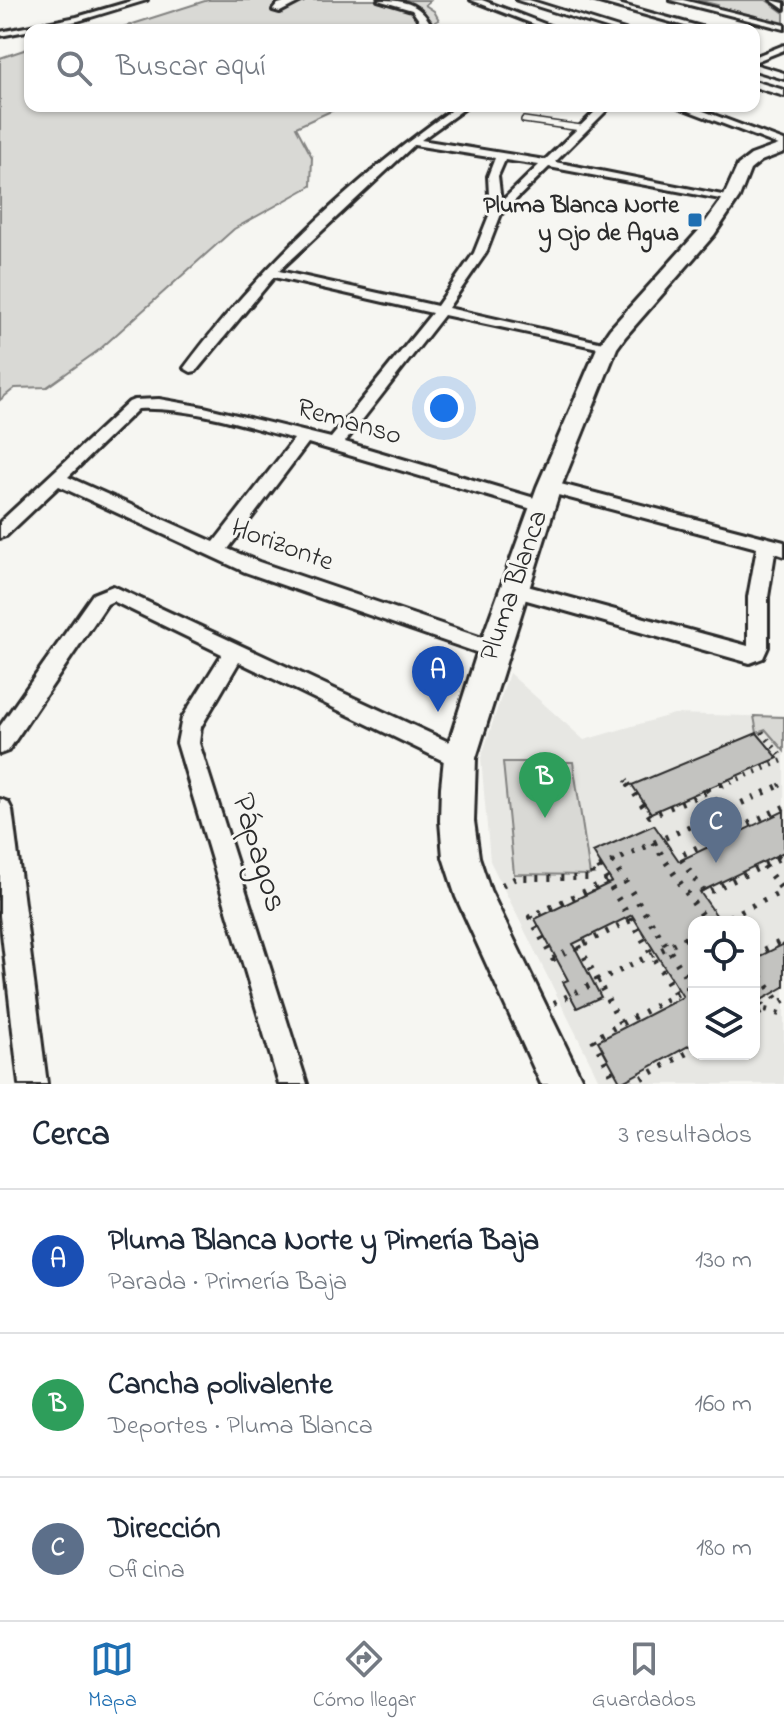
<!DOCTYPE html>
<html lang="es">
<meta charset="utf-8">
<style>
body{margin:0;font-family:"Indie Flower",sans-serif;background:#f2f2f3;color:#1f2937}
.controls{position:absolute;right:24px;bottom:24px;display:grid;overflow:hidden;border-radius:16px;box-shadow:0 2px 6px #0004}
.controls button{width:72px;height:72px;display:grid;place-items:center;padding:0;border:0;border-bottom:2px solid #e0e1e3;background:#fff;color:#1f2937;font:40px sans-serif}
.you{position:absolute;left:444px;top:408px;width:28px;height:28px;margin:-20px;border:6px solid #fff;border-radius:50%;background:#1a73e8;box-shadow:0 0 0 12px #1a73e833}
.badge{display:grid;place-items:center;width:52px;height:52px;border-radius:50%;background:#1f6fb2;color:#fff;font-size:26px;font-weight:700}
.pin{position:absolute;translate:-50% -66px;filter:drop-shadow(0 2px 4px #0008)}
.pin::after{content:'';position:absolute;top:42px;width:28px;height:24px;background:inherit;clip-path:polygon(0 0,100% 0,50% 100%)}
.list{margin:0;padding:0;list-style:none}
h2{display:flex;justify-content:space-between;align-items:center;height:104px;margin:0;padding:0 32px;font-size:34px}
h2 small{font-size:26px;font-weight:400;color:#747a83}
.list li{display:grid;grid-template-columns:52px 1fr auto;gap:24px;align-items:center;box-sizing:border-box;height:144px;padding:0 32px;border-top:2px solid #e0e1e3}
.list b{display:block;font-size:30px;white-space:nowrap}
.list p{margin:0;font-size:26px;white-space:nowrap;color:#747a83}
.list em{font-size:26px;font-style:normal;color:#747a83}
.icon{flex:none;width:44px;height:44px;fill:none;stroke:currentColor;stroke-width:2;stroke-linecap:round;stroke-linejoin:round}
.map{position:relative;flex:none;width:784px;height:1084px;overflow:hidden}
.search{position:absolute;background:#fff;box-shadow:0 2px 6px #0004;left:24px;right:24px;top:24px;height:88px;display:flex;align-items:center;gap:20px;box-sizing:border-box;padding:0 28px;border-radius:16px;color:#747a83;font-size:30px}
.sheet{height:536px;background:#fff}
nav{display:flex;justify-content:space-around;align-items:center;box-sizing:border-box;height:112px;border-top:2px solid #e0e1e3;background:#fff;font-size:22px;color:#747a83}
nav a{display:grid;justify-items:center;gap:4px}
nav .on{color:#1f6fb2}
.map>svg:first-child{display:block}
</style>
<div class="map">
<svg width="784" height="1084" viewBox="0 0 784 1084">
<rect width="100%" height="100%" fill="#f6f6f2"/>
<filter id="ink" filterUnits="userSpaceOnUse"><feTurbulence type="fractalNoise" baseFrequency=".0125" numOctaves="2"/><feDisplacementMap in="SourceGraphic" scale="16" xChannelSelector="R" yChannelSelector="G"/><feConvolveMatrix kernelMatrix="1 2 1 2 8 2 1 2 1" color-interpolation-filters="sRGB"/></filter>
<g filter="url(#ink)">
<path fill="#e7e7e3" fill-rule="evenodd" d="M509 673 584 740 674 714 784 717V1084H601L490 861 481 758ZM694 922H754V1054H694Z"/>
<g fill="#d9d9d5" stroke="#828280" stroke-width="2">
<path d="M208 0H431L425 5 434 11 439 20 435 22 441 30H114Z"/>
<path d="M697 0H766L784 13V24L714 7 717 5Z"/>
<path d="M30 48V106H342L296 127 312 157 311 186 234 229 99 350 47 387 15 388 0 400V58Z"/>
<path d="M754 716 784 717V751L766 730 757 733Z"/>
<path d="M503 762H573L590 875 514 874Z"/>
</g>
<g fill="#c3c3c0" stroke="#2b2b2b" stroke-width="2">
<path d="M757 733 778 758 651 813 632 785Z"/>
<path d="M784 811V852L700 892 721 922H694V1043L621 1083 598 1041 683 997 632 915 573 944 601 997 577 1008 563 982 568 980 535 919 612 882 593 852 654 825 679 861Z"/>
<path d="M784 944V987L754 1004V959Z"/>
</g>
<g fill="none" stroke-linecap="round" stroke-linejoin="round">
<defs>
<path id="lane" d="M524 120 581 128"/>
<g id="street">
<path d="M135 0H147L78 21 0 36V32L77 17Z"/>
<path d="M292 0H303L280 12 273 10 278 4Z"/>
<path d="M378 0C407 0 421 4 434 30H426L412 10Z"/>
<path d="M471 0H482L560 30H549Z"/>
<path d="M517 0H529L625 30H613Z"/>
<path d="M592 0H604L712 30H699Z"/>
<path d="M670 0H683L784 25V29Z"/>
<path d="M771 0 784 3V9Z"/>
<path d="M784 45V50L754 62V57Z"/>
<path d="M754 64 784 73V79L754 70Z"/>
<path d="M754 81 784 90V96L754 87Z"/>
<path d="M457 106H468L421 140 545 160 601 106H611L555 162 737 198 731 201 549 167 501 214 486 253 448 308 612 345V351L444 315 345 442 548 502 551 506 548 510 542 512 308 443 228 549 259 562 500 644 503 650 500 656 493 658 245 572 59 486 6 536 0 538V522L129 402 134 400 159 399 204 407 331 438 432 313 274 277 196 371 191 372 184 368C258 269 354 178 457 106ZM414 145 495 158 488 176 490 213 474 253 437 306 279 271ZM505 160 539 165 501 202 498 176ZM138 409C190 407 244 425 294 439L214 542 68 477Z"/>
<path d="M676 106H690L784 141V147Z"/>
<path d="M549 481 784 542V556L775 553 768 597V647L763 658 750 663 509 595 507 590 509 585 516 583 748 646V597L757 548 543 491 541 487Z"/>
<path d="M113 586 468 751 471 758 468 765 460 768 452 765 239 662 201 727 199 743 307 1084H279L177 743 182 718 222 654 113 601 107 604 8 751 0 754V726L93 594Z"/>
<path d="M0 799 8 802 12 810 47 1084H19L0 916Z"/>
</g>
<path id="secondary" d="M784 143V152L761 161 750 170 739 198 714 235 625 337 617 348 561 487 476 758 474 821 479 857 490 890 584 1084H541L456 897 443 857 440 821 441 787 444 758 478 650 537 487 597 348 610 329 702 227 723 198 738 165 751 155Z"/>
</defs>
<use href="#lane" stroke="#2b2b2b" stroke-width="8"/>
<use href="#street" stroke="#2b2b2b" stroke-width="6"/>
<use href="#secondary" stroke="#2b2b2b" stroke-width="6"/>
<g stroke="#2b2b2b" stroke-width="5" stroke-dasharray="2 7" stroke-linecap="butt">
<path d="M762 732 784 760"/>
<path d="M626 780 630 786"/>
<path d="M722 786 784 760"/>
<path d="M779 786 784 783"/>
</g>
<g stroke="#2b2b2b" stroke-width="6" stroke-dasharray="3 9" stroke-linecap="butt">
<path d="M628 784 650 816 709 791"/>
<path d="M719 784H727"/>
<path d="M707 789 737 829"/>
<path d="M784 807 679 856 705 894 784 856"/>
<path d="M653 842 706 922"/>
<path d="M777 856 784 865"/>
<path d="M612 861 692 986"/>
<path d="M764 866 784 892"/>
<path d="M599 867 676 995"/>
<path d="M607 881 530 917 553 959 631 920"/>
<path d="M502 885 516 878H593L592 871 783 784"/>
<path d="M719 922 783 891"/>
<path d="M579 946 621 1024"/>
<path d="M754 955 784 940"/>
<path d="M754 966 779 1003 784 1000"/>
<path d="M754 994 765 1010 754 1016"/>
<path d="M554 1003 694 934"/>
<path d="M765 1010 784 1015"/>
<path d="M617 1084 593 1039 694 985"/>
<path d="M631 1084 694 1049"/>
</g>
<use href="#lane" stroke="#f6f6f2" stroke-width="5"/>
<use href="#street" fill="#f6f6f2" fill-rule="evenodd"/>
<use href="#secondary" fill="#f6f6f2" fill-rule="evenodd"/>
</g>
</g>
<rect fill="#1f6fb2" stroke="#f6f6f2" stroke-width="3" x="687" y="212" width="16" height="16" rx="4"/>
<g text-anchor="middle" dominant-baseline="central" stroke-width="6" stroke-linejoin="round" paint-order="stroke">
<g font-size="24" font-weight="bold" fill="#2b2b2b" stroke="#f6f6f2" text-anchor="end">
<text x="679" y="206">Pluma Blanca Norte<tspan x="679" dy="28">y Ojo de Agua</tspan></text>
</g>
<g font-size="28" fill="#2b2b2b" stroke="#f6f6f2">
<text transform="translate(349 423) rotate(16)">Remanso</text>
<text transform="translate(282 546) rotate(20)">Horizonte</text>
<text transform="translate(515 586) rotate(-71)">Pluma Blanca</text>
</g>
<g font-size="34" fill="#2b2b2b" stroke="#f6f6f2">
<text transform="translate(258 853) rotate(73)">Pápagos</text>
</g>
</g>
</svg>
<div class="controls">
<button><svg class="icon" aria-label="locate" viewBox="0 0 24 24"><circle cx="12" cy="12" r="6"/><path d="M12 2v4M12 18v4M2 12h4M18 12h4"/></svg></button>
<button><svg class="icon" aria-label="layers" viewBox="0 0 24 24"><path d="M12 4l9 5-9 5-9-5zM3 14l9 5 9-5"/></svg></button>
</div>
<div class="you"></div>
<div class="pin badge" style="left:438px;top:712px;background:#1a4fb4">A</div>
<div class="pin badge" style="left:545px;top:818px;background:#2e9e5b">B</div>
<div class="pin badge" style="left:716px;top:863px;background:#5c6f8a">C</div>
<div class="search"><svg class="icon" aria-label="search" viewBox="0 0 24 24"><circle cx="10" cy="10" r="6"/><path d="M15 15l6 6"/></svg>Buscar aquí</div>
</div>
<section class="sheet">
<h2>Cerca<small>3 resultados</small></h2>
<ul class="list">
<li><span class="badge" style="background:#1a4fb4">A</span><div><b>Pluma Blanca Norte y Pimería Baja</b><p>Parada · Primería Baja</p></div><em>130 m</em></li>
<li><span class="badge" style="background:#2e9e5b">B</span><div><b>Cancha polivalente</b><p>Deportes · Pluma Blanca</p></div><em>160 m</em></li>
<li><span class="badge" style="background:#5c6f8a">C</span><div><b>Dirección</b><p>Oficina</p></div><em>180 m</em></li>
</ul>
</section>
<nav>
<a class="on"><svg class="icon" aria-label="map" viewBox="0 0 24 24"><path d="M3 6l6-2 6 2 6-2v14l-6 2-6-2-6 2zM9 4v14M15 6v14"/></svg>Mapa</a>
<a><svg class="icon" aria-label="directions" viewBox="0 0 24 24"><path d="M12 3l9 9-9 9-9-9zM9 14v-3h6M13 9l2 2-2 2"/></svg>Cómo llegar</a>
<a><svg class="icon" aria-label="saved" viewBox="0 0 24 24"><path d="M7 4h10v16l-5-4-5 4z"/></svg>Guardados</a>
</nav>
